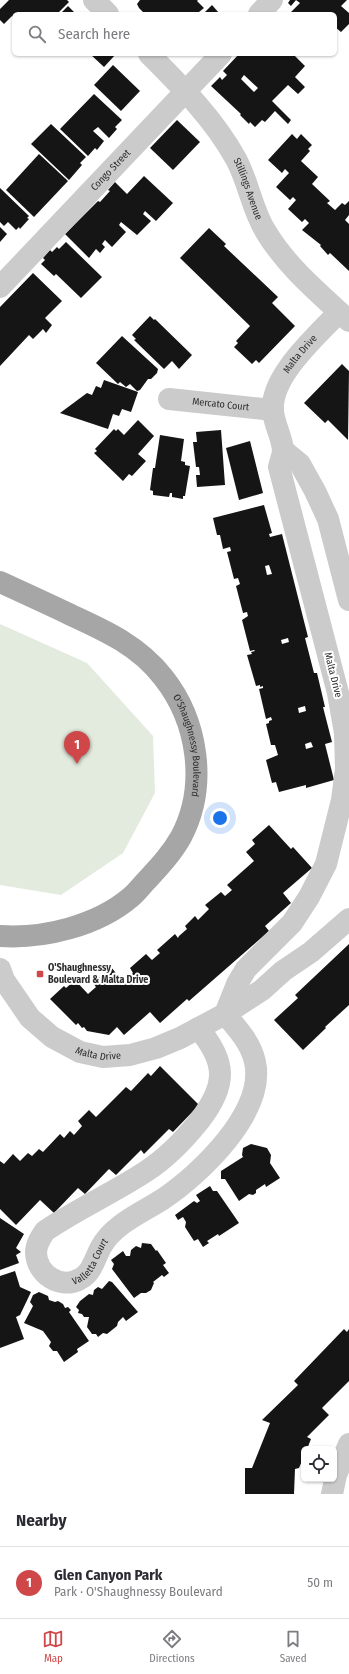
<!DOCTYPE html>
<meta charset="utf-8">
<style>
body{margin:0;font-family:"Fira Sans Condensed",sans-serif;background:#f7f7f7;color:#2b2b33}
.controls{position:absolute;right:12px;bottom:12px;display:grid;overflow:hidden;border-radius:6px;box-shadow:0 1px 3px #0004}
.controls button{width:36px;height:36px;display:grid;place-items:center;padding:0;border:0;border-bottom:1px solid #e1e1e2;background:#fff;color:#2b2b33;font:20px sans-serif}
.you{position:absolute;left:220px;top:818px;width:14px;height:14px;margin:-10px;border:3px solid #fff;border-radius:50%;background:#1a73e8;box-shadow:0 0 0 6px #1a73e833}
.badge{display:grid;place-items:center;width:26px;height:26px;border-radius:50%;background:#cf4748;color:#fff;font-size:13px;font-weight:700}
.pin{position:absolute;translate:-50% -33px;filter:drop-shadow(0 1px 2px #0008)}
.pin::after{content:'';position:absolute;top:21px;width:14px;height:12px;background:inherit;clip-path:polygon(0 0,100% 0,50% 100%)}
.list{margin:0;padding:0;list-style:none}
h2{display:flex;justify-content:space-between;align-items:center;height:52px;margin:0;padding:0 16px;font-size:17px}
h2 small{font-size:13px;font-weight:400;color:#7c7c81}
.list li{display:grid;grid-template-columns:26px 1fr auto;gap:12px;align-items:center;box-sizing:border-box;height:72px;padding:0 16px;border-top:1px solid #e1e1e2}
.list b{display:block;font-size:15px;white-space:nowrap}
.list p{margin:0;font-size:13px;white-space:nowrap;color:#7c7c81}
.list em{font-size:13px;font-style:normal;color:#7c7c81}
.icon{flex:none;width:22px;height:22px;fill:none;stroke:currentColor;stroke-width:2;stroke-linecap:round;stroke-linejoin:round}
.map{position:relative;flex:none;width:349px;height:1494px;overflow:hidden}
.search{position:absolute;background:#fff;box-shadow:0 1px 3px #0004;left:12px;right:12px;top:12px;height:44px;display:flex;align-items:center;gap:10px;box-sizing:border-box;padding:0 14px;border-radius:6px;color:#7c7c81;font-size:15px}
.sheet{height:124px;background:#fff}
nav{display:flex;justify-content:space-around;align-items:center;box-sizing:border-box;height:56px;border-top:1px solid #e1e1e2;background:#fff;font-size:11px;color:#7c7c81}
nav a{display:grid;justify-items:center;gap:2px}
nav .on{color:#cf4748}
.map>svg:first-child{display:block}
</style>
<div class="map">
<svg width="349" height="1494" viewBox="0 0 349 1494">
<rect width="100%" height="100%" fill="#fff"/>
<path fill="#e3eade" d="M0 624 87 663 153 736 155 793 123 853 61 895 0 885Z"/>
<g fill="#151515" fill-rule="evenodd">
<path d="M9 0H67L69 2 57 14H14V19L12 16 4 24 0 20V9Z"/>
<path d="M140 0H198L197 1 204 8 199 12 201 14H148L144 13 139 8 137 4Z"/>
<path d="M290 0H347L341 6 349 13V24L341 32 335 27V14H289L300 3 296 0 291 6 288 3Z"/>
<path d="M212 5 219 13 218 14H203Z"/>
<path d="M68 6 76 14H60Z"/>
<path d="M90 54H116L104 67Z"/>
<path d="M239 54H295L294 55 305 66 295 77 305 87 298 94 288 85 272 101 291 120 288 124 275 111 265 122 262 120 255 127 250 122 249 124 240 115 241 114 211 86 220 77 222 80 227 75 223 71ZM244 75 258 88 254 92 241 79Z"/>
<path d="M113 65 140 91 121 111 94 85Z"/>
<path d="M94 94 122 120 115 127 117 129 109 138 98 127 93 131 104 141 97 150 95 148 88 156 60 129Z"/>
<path d="M177 120 200 142 173 170 150 148Z"/>
<path d="M51 124 86 157 80 163 82 165 69 180 31 144Z"/>
<path d="M292 134 297 139 301 134 312 145 308 149 310 151 301 161 318 177 312 184 330 201 327 203 335 210 342 203 345 205 349 201V215L345 220 349 224V271L330 253 328 255 320 246 321 245 302 230 309 223 305 219 302 222 288 209 296 200 293 197 290 200 276 187 289 173 285 169 282 173 268 160Z"/>
<path d="M39 154 68 181 34 217 6 190Z"/>
<path d="M144 176 173 203 156 221 145 211 143 214 151 221 137 235 121 222 119 225 126 232 112 247 105 240 102 244 105 247 100 253 96 249 89 258 65 234 98 201 100 202 110 191 108 190 115 182 127 194Z"/>
<path d="M0 188 29 216 27 218 29 219 20 229 19 227 16 230 8 222 4 226 0 222Z"/>
<path d="M0 227 7 234 0 242Z"/>
<path d="M209 228 226 244 224 246 278 297 272 303 295 326 259 363 256 360 252 364 234 347 238 343 236 341 250 326 180 258Z"/>
<path d="M66 242 102 277 81 298 56 274 54 276 41 264 45 260 43 258 50 250 52 252 57 247 59 249Z"/>
<path d="M33 273 62 301 45 318 52 325 46 333 43 329 33 339 29 335 0 366V307Z"/>
<path d="M150 316 154 320 155 319 192 355 179 369 172 361 164 369 134 340 136 339 132 335Z"/>
<path d="M122 336 158 369 157 373 151 379H148L140 390 137 391 130 384 126 387 120 382 118 384 96 363Z"/>
<path d="M342 364 349 371 348 440 328 420 325 423 304 403Z"/>
<path d="M104 380 138 392 131 412 122 409 119 416 113 414 108 429 60 413 87 393 92 395 96 386 101 388Z"/>
<path d="M138 420 154 436 138 454 146 461 132 476 129 474 123 481 94 453 97 451 95 449 114 429 116 431 118 429 124 435Z"/>
<path d="M221 430 225 485 197 487 196 475H200L199 467H196L193 442H197L196 432Z"/>
<path d="M160 435 184 439 181 461 185 462V465L190 466 185 496H183V499L172 497V493H170L169 497 153 495V491L150 490 153 468H155Z"/>
<path d="M250 441 263 493 239 500 226 448Z"/>
<path d="M264 505 272 533 269 534 270 537 282 534 308 637 305 638 314 673H317L325 707H323L332 742 325 744 334 780 306 788V785L279 792 276 782 272 783 266 760 278 755 275 745H271L266 724 269 723V721L272 720 271 717 266 719 259 689 263 688V686L260 687V685L256 686 247 655 252 654 251 652 255 651 254 650 250 651 242 620 248 616 247 612 243 613 236 586 240 584 238 578 234 579 227 552 231 551 230 547 223 549 220 535H217L213 518ZM269 565 272 574 267 575 265 566ZM288 638 289 642 282 644 281 640ZM305 706 306 711 299 713 298 708ZM311 742 313 747 306 749 305 744Z"/>
<path d="M269 825 291 849 293 847 312 868 283 893 291 903 265 926 269 931 189 1001 187 999 160 1023 150 1012 124 1035 117 1027 109 1035 87 1031 84 1027 82 1028 78 1023 76 1025 50 999 64 986 66 988 75 980 88 994 96 987 93 983 111 967 123 982 133 973 130 968 146 954 152 960 160 953 157 950 175 934 178 938 179 936 187 929 185 926 195 916 198 920 209 909 205 905 221 892 225 896 232 890 227 885 254 861 246 852 255 844 252 840Z"/>
<path d="M349 944V1005L325 1027 326 1028 303 1050 274 1020 298 998 295 995Z"/>
<path d="M160 1066 199 1105 173 1132 169 1129 144 1154 141 1150 116 1175 109 1169 85 1194 78 1188 54 1213 40 1200 16 1225 0 1209V1161L4 1164 13 1154 20 1161 28 1153 32 1156 39 1149 43 1152 60 1134 64 1138 70 1131 74 1135 82 1126 78 1121 89 1110 96 1117 126 1087 131 1091 148 1073 151 1076Z"/>
<path d="M251 1144 267 1148 271 1155 270 1163 280 1178 266 1187 265 1184 256 1190V1193L253 1195 249 1194 239 1201 225 1179H221V1171L243 1157 242 1155 243 1148Z"/>
<path d="M210 1186 213 1191H217L239 1223 219 1236 218 1234 207 1241 209 1243 203 1247 198 1239 194 1241 185 1227 186 1222 183 1217 178 1220 175 1215 194 1201 197 1203 200 1201 196 1195Z"/>
<path d="M0 1218 24 1234 16 1248 21 1252 16 1255 19 1263 0 1270Z"/>
<path d="M142 1243 151 1244 156 1251 157 1250 166 1263 163 1265 169 1273 164 1277 162 1275 153 1282 154 1283 151 1290 146 1293H141L134 1298 112 1269 114 1264 111 1260 123 1251 126 1256H130L131 1250 136 1246 141 1248Z"/>
<path d="M15 1271 20 1287 31 1292 20 1315 16 1317 24 1339 0 1348V1276Z"/>
<path d="M109 1281 112 1282 138 1312 126 1321 123 1317 118 1322 117 1326 107 1334 103 1333 98 1337 96 1334H92L87 1327 89 1317H84L82 1314 78 1313 79 1310 76 1307 80 1301 89 1294 93 1295 94 1290 98 1287 102 1289Z"/>
<path d="M39 1292 48 1296 49 1300 55 1302 58 1301 63 1304 65 1308 68 1307 71 1310 69 1312 89 1341 77 1349 78 1352 64 1362 57 1351H53L49 1346 51 1342 43 1331 24 1323 33 1306 30 1302 33 1295Z"/>
<path d="M344 1329 347 1332 349 1329V1381L322 1408 329 1415 307 1437 311 1439 307 1449H304V1456L299 1468 295 1469 294 1494H245V1468H252L270 1423 262 1420 298 1385 294 1381Z"/>
</g>
<g fill="none" stroke-linecap="round" stroke-linejoin="round">
<g stroke="#cbcbcb" stroke-width="22">
<path d="M94 0 108 14"/>
<path d="M259 14 272 0"/>
<path id="s1" d="M149 54C181 86 214 119 236 159 249 183 252 210 266 232 287 267 320 294 349 321"/>
<path id="s2" d="M0 287 221 54"/>
<path id="s3" d="M169 399 273 410"/>
<path d="M283 450 300 464 315 491 328 519 349 600"/>
<path id="s4" d="M0 969 4 980 30 1018 52 1037 80 1052 103 1057 130 1055 156 1048 180 1038 225 1014 262 990 283 971 311 952 349 919"/>
<path id="s5" d="M225 1014 237 984 246 969 292 923 309 897 326 864 342 800 346 769 345 733 338 693 279 467C280 462 283 455 283 450 282 437 274 424 273 411 270 376 317 336 339 312"/>
<path id="s6" d="M198 1028C227 1062 227 1085 200 1120 184 1140 167 1158 145 1172 113 1193 77 1209 45 1231 41 1237 36 1244 36 1253 37 1274 60 1290 80 1279 92 1273 95 1258 101 1247 106 1238 113 1231 121 1225 134 1215 149 1208 163 1199 200 1174 266 1112 255 1062 251 1043 237 1028 225 1014"/>
<path d="M332 1494 336 1475 349 1444"/>
</g>
<path stroke="#a6a6a6" stroke-width="22" id="s7" d="M0 582C24 593 48 604 71 615 106 631 139 646 163 677 198 721 208 786 181 837 172 853 160 866 147 880 142 885 137 892 131 897 97 926 43 939 0 936"/>
</g>
<rect fill="#cf4748" stroke="#fff" stroke-width="1.5" x="36" y="970" width="8" height="8" rx="2"/>
<g text-anchor="middle" dominant-baseline="central" stroke-width="4" stroke-linejoin="round" paint-order="stroke">
<g font-size="10" fill="#2e2e2e" stroke="#fff">
<text stroke="none"><textPath href="#s2" startOffset="161">Congo Street</textPath></text>
<text stroke="none"><textPath href="#s1" startOffset="169">Stillings Avenue</textPath></text>
<text stroke="none"><textPath href="#s5" startOffset="713">Malta Drive</textPath></text>
<text stroke="none"><textPath href="#s3" startOffset="52">Mercato Court</textPath></text>
<text transform="translate(333 675) rotate(76)">Malta Drive</text>
<text stroke="none"><textPath href="#s7" startOffset="265">O'Shaughnessy Boulevard</textPath></text>
<text stroke="none"><textPath href="#s4" startOffset="137">Malta Drive</textPath></text>
<text stroke="none"><textPath href="#s6" startOffset="400">Valletta Court</textPath></text>
</g>
<g font-size="10" font-weight="bold" fill="#2e2e2e" stroke="#fff" text-anchor="start">
<text x="48" y="968">O'Shaughnessy<tspan x="48" dy="12">Boulevard &amp; Malta Drive</tspan></text>
</g>
</g>
</svg>
<div class="controls">
<button><svg class="icon" aria-label="locate" viewBox="0 0 24 24"><circle cx="12" cy="12" r="6"/><path d="M12 2v4M12 18v4M2 12h4M18 12h4"/></svg></button>
</div>
<div class="you"></div>
<div class="pin badge" style="left:77px;top:764px">1</div>
<div class="search"><svg class="icon" aria-label="search" viewBox="0 0 24 24"><circle cx="10" cy="10" r="6"/><path d="M15 15l6 6"/></svg>Search here</div>
</div>
<section class="sheet">
<h2>Nearby<small></small></h2>
<ul class="list">
<li><span class="badge">1</span><div><b>Glen Canyon Park</b><p>Park · O'Shaughnessy Boulevard</p></div><em>50 m</em></li>
</ul>
</section>
<nav>
<a class="on"><svg class="icon" aria-label="map" viewBox="0 0 24 24"><path d="M3 6l6-2 6 2 6-2v14l-6 2-6-2-6 2zM9 4v14M15 6v14"/></svg>Map</a>
<a><svg class="icon" aria-label="directions" viewBox="0 0 24 24"><path d="M12 3l9 9-9 9-9-9zM9 14v-3h6M13 9l2 2-2 2"/></svg>Directions</a>
<a><svg class="icon" aria-label="saved" viewBox="0 0 24 24"><path d="M7 4h10v16l-5-4-5 4z"/></svg>Saved</a>
</nav>
